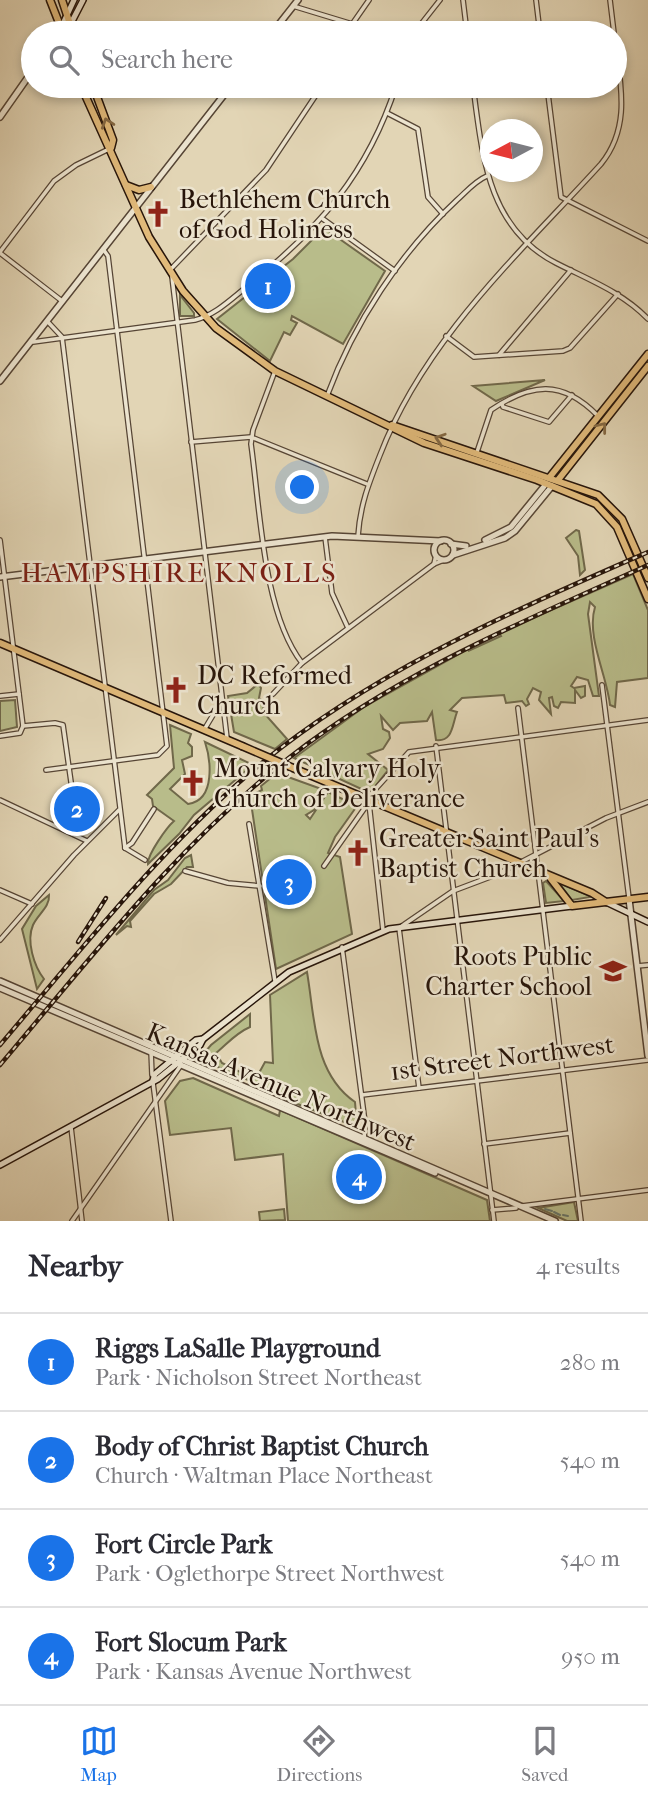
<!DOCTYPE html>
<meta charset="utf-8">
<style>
body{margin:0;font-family:"IM FELL French Canon",serif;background:#f2f2f3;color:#2b2b33}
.compass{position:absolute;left:480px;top:119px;width:63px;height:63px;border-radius:50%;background:#fff;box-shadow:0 4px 10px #0003;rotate:263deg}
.you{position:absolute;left:303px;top:488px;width:24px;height:24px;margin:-18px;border:5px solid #fff;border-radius:50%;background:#1a73e8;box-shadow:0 0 0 10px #1a73e833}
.badge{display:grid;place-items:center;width:46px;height:46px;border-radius:50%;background:#1a73e8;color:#fff;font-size:23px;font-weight:700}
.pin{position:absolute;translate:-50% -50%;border:4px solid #fff;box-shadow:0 2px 7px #0006}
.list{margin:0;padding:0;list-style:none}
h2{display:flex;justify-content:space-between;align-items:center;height:91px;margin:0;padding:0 28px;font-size:30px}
h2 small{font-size:23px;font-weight:400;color:#7c7c81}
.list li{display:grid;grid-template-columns:46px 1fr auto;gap:21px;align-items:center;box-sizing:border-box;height:98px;padding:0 28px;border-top:2px solid #e1e1e2}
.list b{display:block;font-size:26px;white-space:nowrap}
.list p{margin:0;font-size:23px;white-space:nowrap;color:#7c7c81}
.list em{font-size:23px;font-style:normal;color:#7c7c81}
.icon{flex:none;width:38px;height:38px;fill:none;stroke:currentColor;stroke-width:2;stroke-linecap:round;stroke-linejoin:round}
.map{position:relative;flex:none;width:648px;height:1221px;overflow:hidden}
.search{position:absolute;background:#fff;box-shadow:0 4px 10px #0003;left:21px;right:21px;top:21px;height:77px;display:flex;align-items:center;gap:18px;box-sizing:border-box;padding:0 24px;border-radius:38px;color:#7c7c81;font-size:26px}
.sheet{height:483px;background:#fff}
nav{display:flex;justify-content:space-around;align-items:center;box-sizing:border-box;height:98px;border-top:2px solid #e1e1e2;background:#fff;font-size:19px;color:#7c7c81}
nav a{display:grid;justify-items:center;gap:4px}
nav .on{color:#1a73e8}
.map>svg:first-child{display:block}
</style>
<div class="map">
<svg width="648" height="1221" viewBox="0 0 648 1221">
<rect width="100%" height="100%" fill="#e2d5b5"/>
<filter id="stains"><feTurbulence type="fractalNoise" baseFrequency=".00286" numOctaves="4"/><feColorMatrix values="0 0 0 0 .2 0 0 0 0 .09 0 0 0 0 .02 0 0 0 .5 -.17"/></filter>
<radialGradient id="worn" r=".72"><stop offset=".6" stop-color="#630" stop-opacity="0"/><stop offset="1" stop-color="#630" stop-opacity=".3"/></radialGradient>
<g fill="#b8bc8a" stroke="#70684a" stroke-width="2">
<path d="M324 228 385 271 343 344 292 316 291 320 297 323 290 335 284 332 270 361 217 319 293 259Z"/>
<path d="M180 295 194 313V316H180Z"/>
<path d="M545 380 496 401 473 386Z"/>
<path d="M576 530 579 531 585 570 580 575 578 556 566 538Z"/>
<path d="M633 574 648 610V678L617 682 615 707 610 705C607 676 586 636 595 607L590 602 588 614 599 696H593L588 680 577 677 571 686 574 688 585 686V696L581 698 575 690V703L561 702 558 708 554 706 552 697 549 698 551 714 539 700 541 692 533 688 527 699 529 704 526 706 522 701 506 703 504 695 462 698 450 710 457 712C452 725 453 742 436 740L432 712 427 721 400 723 393 730 381 716 383 729 389 732 390 738 383 749 368 754 388 770 370 793 294 758 364 707 472 647 468 651 501 636 499 633Z"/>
<path d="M258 684 261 688 259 698 264 702 263 712 287 739 275 749 234 732 228 696 247 693Z"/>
<path d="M15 700 17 727 0 731V701Z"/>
<path d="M170 725 191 734 188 743 192 747V756L182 760 185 774 170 789 188 804C217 800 210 757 205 742L253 765 194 815 179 834 148 864C147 855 167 827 174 821L153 806 152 799 147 795 174 768Z"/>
<path d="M277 773 327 791 314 810 306 815 310 819 328 792 357 806 335 837 328 853 340 857 352 934 276 969 250 796 262 790 261 786Z"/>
<path d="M191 855 193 867H187L171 884 154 894 130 921 131 927 127 926 116 935 154 890 168 880 185 858Z"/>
<path d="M546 881 564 901 546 903 543 883Z"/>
<path d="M559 883 590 896V897L572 900Z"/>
<path d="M49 895C50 907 38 914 33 925 26 941 34 966 44 979L37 989 22 929 36 906Z"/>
<path d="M307 972C315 1018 313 1073 355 1102L357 1127 274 1095V1091L199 1059 211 1045 250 1014V1027C236 1033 228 1043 216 1053L222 1063 242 1073H259L265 1062 273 1063 270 995Z"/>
<path d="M193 1078 279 1116 280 1110 487 1200 490 1221H288L283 1154 235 1160 231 1128 170 1135 165 1101 180 1081Z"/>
<path d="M574 1202 578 1221H567L538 1208Z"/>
<path d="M284 1209 285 1220 260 1221 259 1212Z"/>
</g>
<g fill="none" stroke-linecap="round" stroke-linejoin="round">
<g stroke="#69776a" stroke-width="2">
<path d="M545 1209 552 1211"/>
<path d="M554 1212 560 1215"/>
<path d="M563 1215 568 1216"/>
</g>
<defs>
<g id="minor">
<path d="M463 0 467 33"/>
<path d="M536 0 540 33"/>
<path d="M610 0 614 33"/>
<path d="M293 6 382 33"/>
<path d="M346 33 369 0"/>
<path d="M414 33 440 0"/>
<path d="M473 86C482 153 487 228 556 263 589 280 622 292 648 319"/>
<path d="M547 86 561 197 648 241"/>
<path d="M387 113 418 129 428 197 443 214"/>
<path d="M323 219 395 271"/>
<path d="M0 252 54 181 76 165 109 149"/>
<path d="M0 253 62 301"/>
<path d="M171 269 266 170 322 86"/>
<path d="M172 277 227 738"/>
<path d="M47 321 62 337 125 848"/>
<path d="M446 336 474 357 563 351 570 348 618 294"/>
<path d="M33 342 195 320C216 315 232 298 249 285 319 229 368 173 396 86"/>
<path d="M499 355 571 270"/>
<path d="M275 371 253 430 251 444C260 508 263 613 302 663"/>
<path d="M327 396C354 323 400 253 457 200 466 192 475 181 487 176"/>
<path d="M502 404 503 407 549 422 572 395"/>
<path d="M191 442 251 437 367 484"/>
<path d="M477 452 491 410C531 383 562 379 598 416"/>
<path d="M358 536C360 505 369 483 380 455 424 340 519 254 601 164 632 126 620 82 615 37"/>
<path d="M325 537 332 593 348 628"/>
<path d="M0 540 23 726 20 733 0 736"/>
<path d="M434 564 436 555"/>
<path d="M602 685 629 898"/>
<path d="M273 694 302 663 434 564 444 560"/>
<path d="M0 696 19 694"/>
<path d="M518 708 581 1221"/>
<path d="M23 726 55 723 63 725 72 789"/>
<path d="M204 730 222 700"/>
<path d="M436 746 494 1221"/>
<path d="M46 770 158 755 167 746 108 256 103 249"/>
<path d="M0 800 87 841"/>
<path d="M369 803 383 930"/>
<path d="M249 824 275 981"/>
<path d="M125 848 132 843 154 809"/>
<path d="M125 848 145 860"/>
<path d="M324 866 364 809 371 794 409 752 648 720"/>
<path d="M185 871 228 883 260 886"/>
<path d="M0 890 32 904"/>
<path d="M0 940 74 855 119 810"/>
<path d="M342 947 365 1122 364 1141"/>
<path d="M637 966 648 965"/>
<path d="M151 1051 152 1075"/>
<path d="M153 1083 171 1221"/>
<path d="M419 1088 399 928 453 891 498 874 606 818 648 802"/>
<path d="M362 1095 648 1060"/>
<path d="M71 1127 82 1221"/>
<path d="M484 1144 570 1133"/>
<path d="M522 1206 648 1190"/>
<path d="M492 1210 516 1208"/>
<path d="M72 1221 181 1065"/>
</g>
<g id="tertiary">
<path d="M272 33 298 0"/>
<path d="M0 117 33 70"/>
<path d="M0 381 231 86"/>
<path d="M485 540 511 527 546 484"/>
<circle cx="444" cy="550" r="10"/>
<path d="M451 544 466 546"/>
<path d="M453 555 505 538 515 531 552 486"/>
<path d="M0 577 332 536 441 541"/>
<path d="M629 899 648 1056"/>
<path d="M0 981 555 1221"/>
<path d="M0 988 435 1173"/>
</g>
<g id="secondary">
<path d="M61 28 74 0"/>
<path d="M66 33 83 0"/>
<path d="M606 902 648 922"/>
<path d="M153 1080 155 1074 196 1040 203 1039 289 972 389 929 572 906"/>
<path d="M0 1165 158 1079 200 1045 203 1039"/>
</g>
<g id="primary">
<path d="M50 0 63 33"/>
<path d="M62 0 73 33"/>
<path d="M81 86 149 237 183 291 216 328 275 371 424 443 537 480 596 504 617 527 648 599"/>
<path d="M93 86 113 140 111 148"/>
<path d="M126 185 139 190 151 187"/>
<path d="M392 425 598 495 622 519 648 578"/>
<path d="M549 478 648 354"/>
<path d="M558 480 648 366"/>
<path d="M0 643 242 746"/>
<path d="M293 768 592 893 606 902"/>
<path d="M551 879 572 906 648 897"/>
</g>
</defs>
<use href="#minor" stroke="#564535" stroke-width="6"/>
<use href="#tertiary" stroke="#564535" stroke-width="8"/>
<use href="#secondary" stroke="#27150a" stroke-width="8"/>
<use href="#primary" stroke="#27150a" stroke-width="9"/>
<use href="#minor" stroke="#ece4cf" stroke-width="3.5"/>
<use href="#tertiary" stroke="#ece4cf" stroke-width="5"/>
<use href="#secondary" stroke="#ece4cf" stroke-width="5"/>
<use href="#primary" stroke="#e1ba7a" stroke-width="6"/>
<defs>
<g id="rail">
<path d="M78 942 106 898"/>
<path d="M0 1045C80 951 157 853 251 772 368 673 509 613 648 552"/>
<path d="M0 1065C91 958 178 844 290 757 398 673 524 621 648 565"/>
</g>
</defs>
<use href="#rail" stroke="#27150a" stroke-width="4.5"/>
<use href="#rail" stroke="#ece4cf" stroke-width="2" stroke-dasharray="5" stroke-linecap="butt"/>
<defs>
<path id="primary-bridge" d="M242 746 293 768"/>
</defs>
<use href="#primary-bridge" stroke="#27150a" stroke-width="9" stroke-linecap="butt"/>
<use href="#primary-bridge" stroke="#e1ba7a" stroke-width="6"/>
</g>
<defs><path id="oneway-chevron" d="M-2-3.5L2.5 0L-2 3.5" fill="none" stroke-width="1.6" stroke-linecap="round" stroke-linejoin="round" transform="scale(1.75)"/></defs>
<g stroke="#846842">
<use href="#oneway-chevron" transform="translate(107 123) rotate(-108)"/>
<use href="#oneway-chevron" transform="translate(602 427) rotate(-52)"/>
<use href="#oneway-chevron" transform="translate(440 439) rotate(-162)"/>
</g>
<defs>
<symbol id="church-bare" viewBox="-9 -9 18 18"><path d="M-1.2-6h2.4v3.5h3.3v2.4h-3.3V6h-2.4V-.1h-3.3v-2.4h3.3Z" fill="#8f2418" stroke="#ece4cf" stroke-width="2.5" paint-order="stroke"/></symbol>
<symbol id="school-bare" viewBox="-9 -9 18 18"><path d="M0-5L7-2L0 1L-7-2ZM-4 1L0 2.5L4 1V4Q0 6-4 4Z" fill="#8f2418" stroke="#ece4cf" stroke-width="2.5" paint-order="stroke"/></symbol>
</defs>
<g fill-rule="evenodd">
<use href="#church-bare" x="139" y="195" width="38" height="38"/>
<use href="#church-bare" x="157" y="671" width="38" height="38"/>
<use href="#church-bare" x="174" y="764" width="38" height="38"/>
<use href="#church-bare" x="339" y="834" width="38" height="38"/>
<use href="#school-bare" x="594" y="952" width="38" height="38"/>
</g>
<g text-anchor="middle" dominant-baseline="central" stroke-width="5" stroke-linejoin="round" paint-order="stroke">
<g font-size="26" fill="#27150a" stroke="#ece4cf" text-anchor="start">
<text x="179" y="199">Bethlehem Church<tspan x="179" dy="30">of God Holiness</tspan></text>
<text x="197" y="675">DC Reformed<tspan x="197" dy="30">Church</tspan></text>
<text x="214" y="768">Mount Calvary Holy<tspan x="214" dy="30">Church of Deliverance</tspan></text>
<text x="379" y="838">Greater Saint Paul's<tspan x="379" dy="30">Baptist Church</tspan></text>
<text x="592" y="956" text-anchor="end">Roots Public<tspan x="592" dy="30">Charter School</tspan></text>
</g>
<g font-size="26" fill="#27150a" stroke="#ece4cf">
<text transform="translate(502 1058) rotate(-7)">1st Street Northwest</text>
<text transform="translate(281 1087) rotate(23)">Kansas Avenue Northwest</text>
</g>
<g font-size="28" letter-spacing="2" fill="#7a1f14" stroke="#ece4cf">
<text x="179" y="572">HAMPSHIRE KNOLLS</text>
</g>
</g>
<rect width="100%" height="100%" filter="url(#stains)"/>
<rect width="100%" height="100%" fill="url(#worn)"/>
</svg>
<svg class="compass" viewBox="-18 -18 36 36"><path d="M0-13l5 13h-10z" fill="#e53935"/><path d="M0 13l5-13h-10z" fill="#7c7c81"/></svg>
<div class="you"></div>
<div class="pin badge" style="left:268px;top:286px">1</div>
<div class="pin badge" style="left:77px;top:809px">2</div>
<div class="pin badge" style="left:289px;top:882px">3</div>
<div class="pin badge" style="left:359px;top:1177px">4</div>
<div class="search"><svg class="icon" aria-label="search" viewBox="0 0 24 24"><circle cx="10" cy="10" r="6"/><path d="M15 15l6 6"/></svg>Search here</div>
</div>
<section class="sheet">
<h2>Nearby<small>4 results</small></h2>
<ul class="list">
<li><span class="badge">1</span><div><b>Riggs LaSalle Playground</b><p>Park · Nicholson Street Northeast</p></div><em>280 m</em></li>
<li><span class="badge">2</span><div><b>Body of Christ Baptist Church</b><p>Church · Waltman Place Northeast</p></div><em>540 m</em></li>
<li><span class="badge">3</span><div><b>Fort Circle Park</b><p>Park · Oglethorpe Street Northwest</p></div><em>540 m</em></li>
<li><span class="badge">4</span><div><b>Fort Slocum Park</b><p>Park · Kansas Avenue Northwest</p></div><em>950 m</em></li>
</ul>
</section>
<nav>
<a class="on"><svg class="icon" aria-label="map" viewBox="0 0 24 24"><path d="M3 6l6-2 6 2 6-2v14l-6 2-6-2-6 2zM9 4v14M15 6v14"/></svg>Map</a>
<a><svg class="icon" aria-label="directions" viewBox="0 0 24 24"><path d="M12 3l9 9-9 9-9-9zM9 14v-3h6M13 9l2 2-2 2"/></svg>Directions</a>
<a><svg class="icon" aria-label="saved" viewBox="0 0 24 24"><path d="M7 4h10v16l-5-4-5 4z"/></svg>Saved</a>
</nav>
